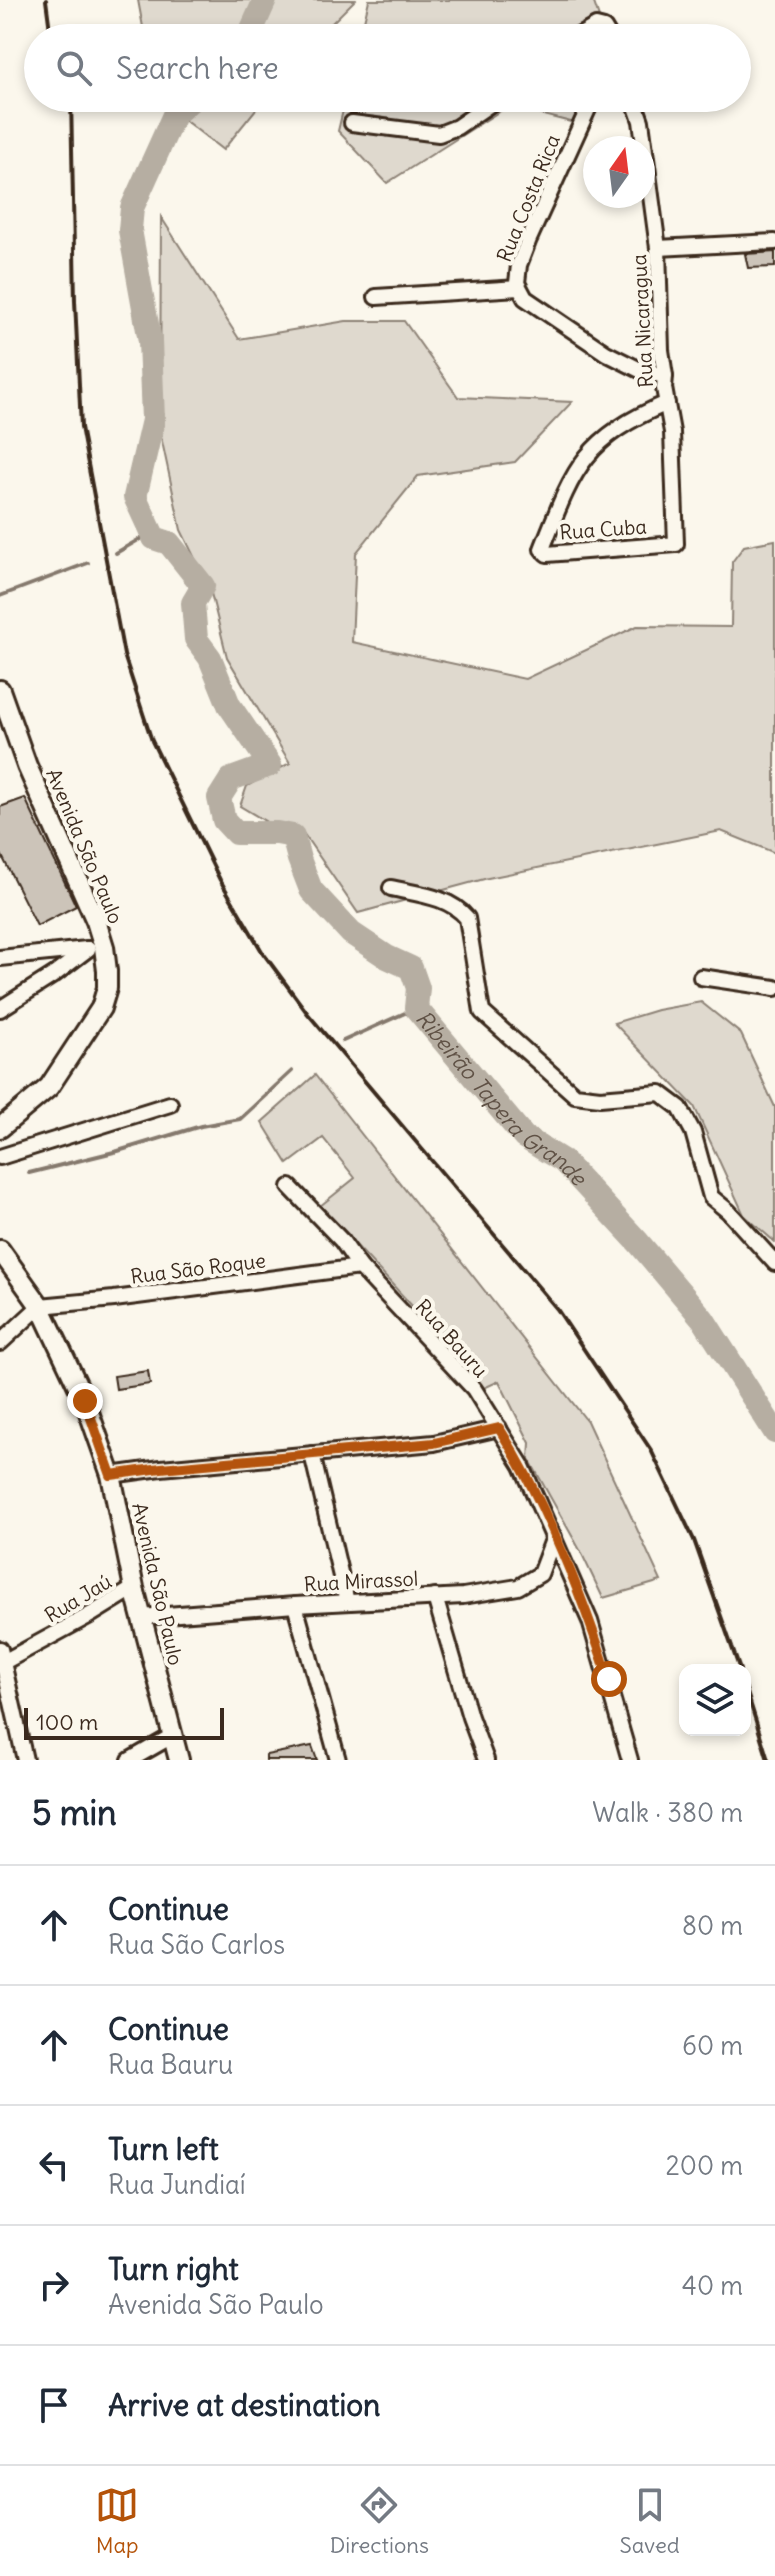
<!DOCTYPE html>
<meta charset="utf-8">
<style>
body{margin:0;font-family:Delius,sans-serif;background:#f6f6f7;color:#1f2937}
.controls{position:absolute;right:24px;bottom:24px;display:grid;overflow:hidden;border-radius:16px;box-shadow:0 4px 12px #0003}
.controls button{width:72px;height:72px;display:grid;place-items:center;padding:0;border:0;border-bottom:2px solid #e0e1e3;background:#fff;color:#1f2937;font:40px sans-serif}
.compass{position:absolute;left:583px;top:136px;width:72px;height:72px;border-radius:50%;background:#fff;box-shadow:0 4px 12px #0003;rotate:14deg}
.scale{position:absolute;left:24px;bottom:20px;width:200px;box-sizing:border-box;padding-left:8px;border:4px solid #3b2a1e;border-top:0;font-size:22px;line-height:28px;white-space:nowrap;color:#3b2a1e;-webkit-text-stroke:6px #fbf7ec;paint-order:stroke}
.stop{position:absolute;width:24px;height:24px;margin:-18px;border:6px solid #b45309;border-radius:50%;background:#fff}
.stop.end{background:#b45309;border-color:#fff;box-shadow:0 2px 8px #0008}
.list{margin:0;padding:0;list-style:none}
h2{display:flex;justify-content:space-between;align-items:center;height:104px;margin:0;padding:0 32px;font-size:34px}
h2 small{font-size:26px;font-weight:400;color:#747a83}
.list li{display:grid;grid-template-columns:52px 1fr auto;gap:24px;align-items:center;box-sizing:border-box;height:120px;padding:0 32px;border-top:2px solid #e0e1e3}
.list b{display:block;font-size:30px;white-space:nowrap}
.list p{margin:0;font-size:26px;white-space:nowrap;color:#747a83}
.list em{font-size:26px;font-style:normal;color:#747a83}
.icon{flex:none;width:44px;height:44px;fill:none;stroke:currentColor;stroke-width:2;stroke-linecap:round;stroke-linejoin:round}
.map{position:relative;flex:none;width:775px;height:1760px;overflow:hidden}
.search{position:absolute;background:#fff;box-shadow:0 4px 12px #0003;left:24px;right:24px;top:24px;height:88px;display:flex;align-items:center;gap:20px;box-sizing:border-box;padding:0 28px;border-radius:44px;color:#747a83;font-size:30px}
.sheet{height:704px;background:#fff}
nav{display:flex;justify-content:space-around;align-items:center;box-sizing:border-box;height:112px;border-top:2px solid #e0e1e3;background:#fff;font-size:22px;color:#747a83}
nav a{display:grid;justify-items:center;gap:4px}
nav .on{color:#b45309}
.map>svg:first-child{display:block}
</style>
<div class="map">
<svg width="775" height="1760" viewBox="0 0 775 1760">
<rect width="100%" height="100%" fill="#fbf7ec"/>
<filter id="ink" filterUnits="userSpaceOnUse"><feTurbulence type="fractalNoise" baseFrequency=".0125" numOctaves="2"/><feDisplacementMap in="SourceGraphic" scale="16" xChannelSelector="R" yChannelSelector="G"/><feConvolveMatrix kernelMatrix="1 2 1 2 8 2 1 2 1" color-interpolation-filters="sRGB"/></filter>
<g filter="url(#ink)">
<g fill="#dfd9ce" stroke="#8d8276" stroke-width="2">
<path d="M138 0H355L317 38H145Z"/>
<path d="M369 0H593L606 38H360Z"/>
<path d="M156 98H265L223 150Z"/>
<path d="M346 98H591L575 123 508 106 387 183 338 131Z"/>
<path d="M161 217 239 339 346 321H404L458 397 572 402 515 462 418 476 356 553 352 642 525 679 637 626 731 627 732 562 744 546 775 540V853L721 831 488 878 358 913 299 827H275L240 806 247 786 290 763 227 657 210 589 181 530 160 432Z"/>
<path d="M701 1002 741 1034 775 1107V1242L744 1215 694 1106 614 1023 657 1010Z"/>
<path d="M315 1075 587 1421 661 1581 603 1598 581 1552 529 1459 530 1443 499 1381 484 1388 449 1346 320 1206 355 1178 323 1138 288 1164 262 1122Z"/>
</g>
<g fill="none" stroke-linecap="round" stroke-linejoin="round">
<g stroke="#85796d" stroke-width="4">
<path d="M116 553 152 532"/>
<path d="M0 596 88 563"/>
<path d="M343 1041 416 1008"/>
<path d="M29 1173 118 1151 201 1126 240 1119 292 1071"/>
</g>
<g stroke="#b6aea2" stroke-width="24">
<path d="M248 38 265 0"/>
<path id="s1" d="M193 98 174 115 132 208 130 230 150 341 153 420 135 497 154 538 169 543 203 586 193 603 196 639 210 658 229 705 270 765 231 779 219 798 224 820 236 833H277L293 836 299 859 311 890 351 933 387 957 411 968 418 988 416 1008 524 1137 563 1161 638 1242 703 1319 775 1432"/>
</g>
</g>
<g fill="#ccc4b9" stroke="#3b2a1e" stroke-width="2">
<path d="M775 252V267L748 268 745 254Z"/>
<path d="M25 798 76 906 37 926 0 852V807Z"/>
<path d="M148 1371 150 1384 116 1389 114 1376Z"/>
<path d="M312 1746 317 1760H266V1755Z"/>
</g>
<g fill="none" stroke-linecap="round" stroke-linejoin="round">
<defs>
<g id="minor">
<path d="M575 38 596 26 604 28 610 38"/>
<path d="M593 98 529 239 519 265 517 283 525 298 606 353 642 371 665 376"/>
<path d="M633 98 641 121 658 248 661 350 665 376 664 388 672 432 676 544 547 554 542 549C574 468 583 439 667 403"/>
<path d="M352 123 439 134 457 127 499 98"/>
<path d="M658 248 775 242"/>
<path d="M376 297 519 288"/>
<path d="M391 888C417 894 449 896 467 918L482 1012 575 1095 600 1098 660 1093 680 1108 693 1132 711 1197 728 1211 775 1263"/>
<path d="M0 958 87 949"/>
<path d="M701 977 775 988"/>
<path d="M0 1009 55 974 88 949"/>
<path d="M0 1157 170 1104"/>
<path d="M290 1187 342 1241 360 1267 474 1389 522 1466 590 1621 630 1760"/>
<path d="M0 1343 40 1306 114 1299 360 1267"/>
<path d="M312 1454 347 1602"/>
<path d="M111 1475 161 1468 434 1443 499 1428"/>
<path d="M435 1597 470 1717 486 1760"/>
<path d="M295 1605 338 1760"/>
<path d="M141 1617 295 1605 463 1596 518 1587 540 1574 554 1537"/>
<path d="M0 1649 25 1760"/>
<path d="M0 1664 92 1614 134 1588"/>
<path d="M130 1760 172 1736"/>
</g>
<g id="major">
<path d="M0 690 27 766 96 921 104 947 107 971V988L101 1008 49 1087 0 1128"/>
<path d="M0 1250 40 1306 85 1401 111 1475 134 1588 179 1760"/>
</g>
</defs>
<use href="#minor" stroke="#3b2a1e" stroke-width="20"/>
<use href="#major" stroke="#3b2a1e" stroke-width="24"/>
<use href="#minor" stroke="#fbf7ec" stroke-width="14"/>
<use href="#major" stroke="#fbf7ec" stroke-width="18"/>
<g stroke="#3b2a1e" stroke-width="4">
<path d="M46 0 51 38"/>
<path d="M71 98 75 301 81 427 124 655 152 741 220 880 263 953 308 1014 557 1309 651 1450 694 1540 740 1670"/>
<path d="M745 1686 768 1760"/>
</g>
</g>
</g>
<g fill="none" stroke-linecap="round" stroke-linejoin="round" filter="url(#ink)">
<path stroke="#b45309" stroke-width="10" d="M85 1401 111 1475 161 1468 434 1443 499 1428C547 1505 581 1592 609 1679"/>
</g>
<g text-anchor="middle" dominant-baseline="central" stroke-width="8" stroke-linejoin="round" paint-order="stroke">
<g font-size="20" fill="#3b2a1e" stroke="#fbf7ec">
<text transform="translate(528 198) rotate(-68)">Rua Costa Rica</text>
<text transform="translate(642 321) rotate(-93)">Rua Nicaragua</text>
<text transform="translate(603 529) rotate(-4)">Rua Cuba</text>
<text transform="translate(85 846) rotate(67)">Avenida São Paulo</text>
<text transform="translate(198 1268) rotate(-7)">Rua São Roque</text>
<text transform="translate(452 1338) rotate(48)">Rua Bauru</text>
<text transform="translate(361 1581) rotate(-3)">Rua Mirassol</text>
<text transform="translate(158 1584) rotate(77)">Avenida São Paulo</text>
<text transform="translate(78 1598) rotate(-31)">Rua Jaú</text>
</g>
<g font-size="22" font-style="italic" fill="#605246" stroke="#fbf7ec">
<text stroke="none"><textPath href="#s1" startOffset="1252">Ribeirão Tapera Grande</textPath></text>
</g>
</g>
</svg>
<div class="controls">
<button><svg class="icon" aria-label="layers" viewBox="0 0 24 24"><path d="M12 4l9 5-9 5-9-5zM3 14l9 5 9-5"/></svg></button>
</div>
<svg class="compass" viewBox="-18 -18 36 36"><path d="M0-13l5 13h-10z" fill="#e53935"/><path d="M0 13l5-13h-10z" fill="#747a83"/></svg>
<div class="scale">100 m</div>
<div class="stop" style="left:609px;top:1679px"></div>
<div class="stop end" style="left:85px;top:1401px"></div>
<div class="search"><svg class="icon" aria-label="search" viewBox="0 0 24 24"><circle cx="10" cy="10" r="6"/><path d="M15 15l6 6"/></svg>Search here</div>
</div>
<section class="sheet">
<h2>5 min<small>Walk · 380 m</small></h2>
<ul class="list">
<li><svg class="icon" aria-label="ahead" viewBox="0 0 24 24"><path d="M12 20V5M6 11l6-6 6 6"/></svg><div><b>Continue</b><p>Rua São Carlos</p></div><em>80 m</em></li>
<li><svg class="icon" aria-label="ahead" viewBox="0 0 24 24"><path d="M12 20V5M6 11l6-6 6 6"/></svg><div><b>Continue</b><p>Rua Bauru</p></div><em>60 m</em></li>
<li><svg class="icon" aria-label="left" viewBox="0 0 24 24"><path d="M17 20v-9H6M10 6l-5 5 5 5"/></svg><div><b>Turn left</b><p>Rua Jundiaí</p></div><em>200 m</em></li>
<li><svg class="icon" aria-label="right" viewBox="0 0 24 24"><path d="M7 20v-9h11M14 6l5 5-5 5"/></svg><div><b>Turn right</b><p>Avenida São Paulo</p></div><em>40 m</em></li>
<li><svg class="icon" aria-label="arrive" viewBox="0 0 24 24"><path d="M6 21V4h12l-3 4 3 4H6"/></svg><div><b>Arrive at destination</b></div></li>
</ul>
</section>
<nav>
<a class="on"><svg class="icon" aria-label="map" viewBox="0 0 24 24"><path d="M3 6l6-2 6 2 6-2v14l-6 2-6-2-6 2zM9 4v14M15 6v14"/></svg>Map</a>
<a><svg class="icon" aria-label="directions" viewBox="0 0 24 24"><path d="M12 3l9 9-9 9-9-9zM9 14v-3h6M13 9l2 2-2 2"/></svg>Directions</a>
<a><svg class="icon" aria-label="saved" viewBox="0 0 24 24"><path d="M7 4h10v16l-5-4-5 4z"/></svg>Saved</a>
</nav>
